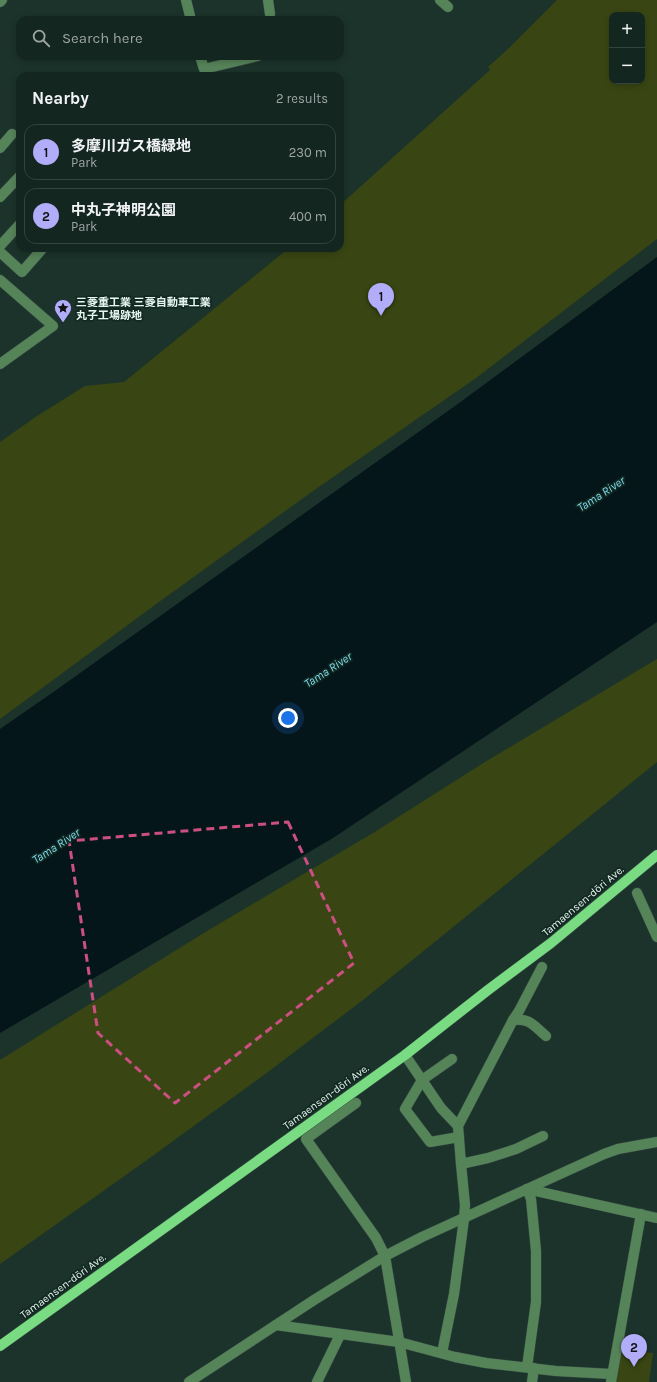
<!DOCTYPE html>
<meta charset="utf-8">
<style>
body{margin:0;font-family:Karla,"Noto Sans JP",sans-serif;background:#1d2e29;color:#f1f3f6}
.controls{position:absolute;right:12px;top:12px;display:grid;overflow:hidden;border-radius:8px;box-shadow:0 2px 6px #0003}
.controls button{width:36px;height:36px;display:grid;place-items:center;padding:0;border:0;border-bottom:1px solid #33433e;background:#142620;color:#f1f3f6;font:20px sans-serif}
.you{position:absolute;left:288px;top:718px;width:14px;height:14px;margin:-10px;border:3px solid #fff;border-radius:50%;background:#1a73e8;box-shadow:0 0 0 6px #1a73e833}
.badge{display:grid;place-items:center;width:26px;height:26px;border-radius:50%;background:#b2adf9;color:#111;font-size:13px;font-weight:700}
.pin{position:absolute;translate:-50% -33px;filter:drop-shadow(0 1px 2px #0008)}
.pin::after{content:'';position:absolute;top:21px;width:14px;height:12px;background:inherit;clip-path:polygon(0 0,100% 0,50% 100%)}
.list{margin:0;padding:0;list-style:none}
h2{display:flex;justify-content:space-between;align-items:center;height:52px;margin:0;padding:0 16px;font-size:17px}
h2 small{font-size:13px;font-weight:400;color:#9da5a5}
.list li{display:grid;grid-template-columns:26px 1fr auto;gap:12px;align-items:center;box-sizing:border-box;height:56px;margin:0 8px 8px;padding:0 8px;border:1px solid #33433e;border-radius:12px}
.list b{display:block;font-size:15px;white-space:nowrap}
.list p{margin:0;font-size:13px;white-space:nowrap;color:#9da5a5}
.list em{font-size:13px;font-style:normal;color:#9da5a5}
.icon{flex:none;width:22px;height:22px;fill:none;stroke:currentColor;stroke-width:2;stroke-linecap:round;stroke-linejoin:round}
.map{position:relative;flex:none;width:657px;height:1382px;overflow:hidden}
.search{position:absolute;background:#142620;box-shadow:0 2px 6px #0003;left:16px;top:16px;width:328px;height:44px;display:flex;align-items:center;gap:10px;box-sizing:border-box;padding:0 14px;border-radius:12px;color:#9da5a5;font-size:15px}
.panel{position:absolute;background:#142620;box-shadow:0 2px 6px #0003;left:16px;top:72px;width:328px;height:180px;border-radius:12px}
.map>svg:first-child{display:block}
</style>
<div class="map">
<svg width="657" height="1382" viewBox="0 0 657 1382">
<rect width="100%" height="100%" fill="#1b332a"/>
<g fill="#394613" fill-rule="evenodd">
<path d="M557 0H657V239L476 378 313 491 159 602 0 719V442L37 416 85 386 124 382 289 248H340V205L490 70 488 67 508 49ZM612 15H642V81H612Z"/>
<path d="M657 659V762L363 1000 268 1072 140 1165 0 1264V1060L202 934 373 833 485 762Z"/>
<path d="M620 1349 653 1353 649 1382H616Z"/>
</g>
<path fill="#05161b" d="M657 257V622L333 838 0 1033V729L52 693 455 406Z"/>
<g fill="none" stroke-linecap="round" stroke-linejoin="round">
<defs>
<g id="minor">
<path d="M186 0 191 20"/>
<path d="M268 0 270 14"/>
<path d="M440 0 448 7"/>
<path d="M0 2 2 0"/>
<path d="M200 56 204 69 258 56"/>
<path d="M0 148 12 134"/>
<path d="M0 197 20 176"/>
<path d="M0 246 20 224"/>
<path d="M0 252 22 272 43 248"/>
<path d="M0 280 53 326 0 364"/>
<path d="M637 893 657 937"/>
<path d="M542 967 519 1011 513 1020 458 1126 461 1164 488 1158 516 1149 543 1136"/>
<path d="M513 1020C530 1018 533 1025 546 1036"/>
<path d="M405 1055 441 1108 458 1126"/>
<path d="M452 1059 422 1080 405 1109 430 1142 459 1137"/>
<path d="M356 1103 306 1139 376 1238 385 1256 406 1382"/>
<path d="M527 1189 531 1199 536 1251V1302L527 1367"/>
<path d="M527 1189 657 1218"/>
<path d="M276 1325 399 1342 455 1357 486 1363 556 1371 611 1374"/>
<path d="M442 1353 454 1294 464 1219 465 1205 461 1164"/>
<path d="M189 1382 314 1300 385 1256 422 1237 604 1154 618 1149 657 1142"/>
<path d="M317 1382 340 1335"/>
<path d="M532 1382 534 1368"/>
<path d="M611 1382 641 1214"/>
</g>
<path id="major" d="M0 1346 405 1055 488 990 551 943 657 855"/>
</defs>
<use href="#minor" stroke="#384e46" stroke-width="11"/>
<use href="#major" stroke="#384e46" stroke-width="11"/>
<use href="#minor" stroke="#568459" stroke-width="10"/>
<use href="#major" stroke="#79dc82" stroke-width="10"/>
</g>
<path fill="none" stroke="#cb4f80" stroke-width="3" stroke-dasharray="8 5" stroke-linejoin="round" d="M288 822 354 963 175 1103 98 1033 69 841Z"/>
<defs>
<symbol id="sight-pin" viewBox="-11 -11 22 30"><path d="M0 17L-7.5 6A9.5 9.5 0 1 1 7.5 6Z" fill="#b2adf9" stroke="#112921"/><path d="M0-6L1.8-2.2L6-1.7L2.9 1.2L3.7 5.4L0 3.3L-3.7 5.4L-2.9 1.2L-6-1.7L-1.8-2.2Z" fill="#111"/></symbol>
</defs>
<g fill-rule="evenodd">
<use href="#sight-pin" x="53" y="298" width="20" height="27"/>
</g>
<g text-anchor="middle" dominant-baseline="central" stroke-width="3.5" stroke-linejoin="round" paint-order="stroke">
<g font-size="11" font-weight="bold" fill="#e7f5ef" stroke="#112921" text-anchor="start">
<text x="76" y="302">三菱重工業 三菱自動車工業<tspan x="76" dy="13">丸子工場跡地</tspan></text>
</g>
<g font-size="11" fill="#e7f5ef" stroke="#112921">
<text transform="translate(583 901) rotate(-40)">Tamaensen-dōri Ave.</text>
<text transform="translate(326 1097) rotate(-36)">Tamaensen-dōri Ave.</text>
<text transform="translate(63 1286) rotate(-36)">Tamaensen-dōri Ave.</text>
</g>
<g font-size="12" font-style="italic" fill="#82dcf4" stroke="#112921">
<text transform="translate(601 494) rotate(-33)">Tama River</text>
<text transform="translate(328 670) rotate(-33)">Tama River</text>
<text transform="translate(56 846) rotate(-33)">Tama River</text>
</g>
</g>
</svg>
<div class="controls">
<button>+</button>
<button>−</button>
</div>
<div class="you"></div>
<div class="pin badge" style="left:381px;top:316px">1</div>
<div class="pin badge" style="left:634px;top:1367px">2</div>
<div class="search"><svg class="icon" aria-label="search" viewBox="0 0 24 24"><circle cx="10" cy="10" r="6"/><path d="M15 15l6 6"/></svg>Search here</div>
<section class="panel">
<h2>Nearby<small>2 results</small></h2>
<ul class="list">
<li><span class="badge">1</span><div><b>多摩川ガス橋緑地</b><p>Park</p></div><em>230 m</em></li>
<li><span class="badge">2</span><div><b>中丸子神明公園</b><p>Park</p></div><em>400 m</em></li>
</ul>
</section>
</div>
